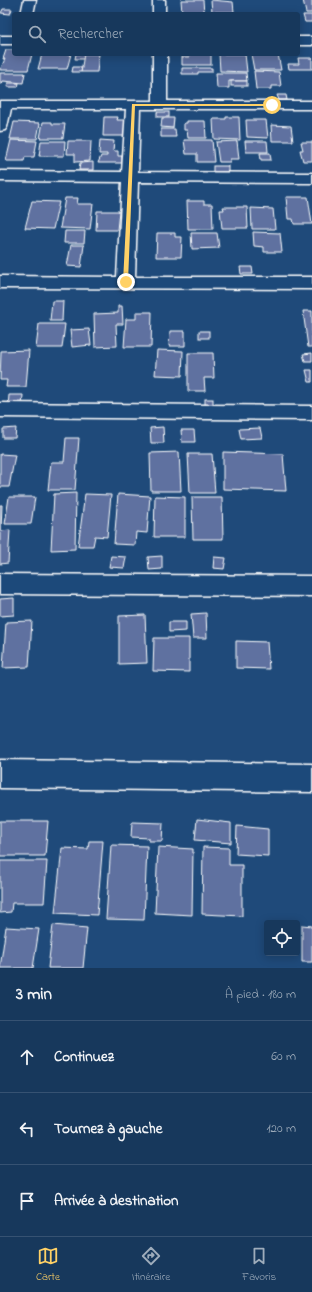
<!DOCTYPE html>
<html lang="fr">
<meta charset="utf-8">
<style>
body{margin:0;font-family:"Indie Flower",sans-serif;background:#203f62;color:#f1f3f6}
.controls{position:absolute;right:12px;bottom:12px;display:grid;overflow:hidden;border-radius:4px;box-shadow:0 2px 10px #0003}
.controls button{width:36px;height:36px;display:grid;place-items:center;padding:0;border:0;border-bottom:1px solid #365272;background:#17385c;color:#f1f3f6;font:20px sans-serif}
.stop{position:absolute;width:12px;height:12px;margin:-9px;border:3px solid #ffd166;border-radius:50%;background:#fff}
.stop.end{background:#ffd166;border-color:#fff;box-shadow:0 1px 4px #0008}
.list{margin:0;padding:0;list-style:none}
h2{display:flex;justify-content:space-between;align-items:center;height:52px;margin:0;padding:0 16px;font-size:17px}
h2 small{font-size:13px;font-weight:400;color:#9eacbb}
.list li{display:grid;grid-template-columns:26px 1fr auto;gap:12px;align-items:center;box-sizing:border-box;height:72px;padding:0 16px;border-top:1px solid #365272}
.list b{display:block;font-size:15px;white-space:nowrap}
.list em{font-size:13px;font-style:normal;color:#9eacbb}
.icon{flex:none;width:22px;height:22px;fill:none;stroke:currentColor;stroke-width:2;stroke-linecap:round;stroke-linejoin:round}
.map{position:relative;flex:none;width:312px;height:968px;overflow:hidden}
.search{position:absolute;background:#17385c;box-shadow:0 2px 10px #0003;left:12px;right:12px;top:12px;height:44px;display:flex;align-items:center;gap:10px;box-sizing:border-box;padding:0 14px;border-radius:4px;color:#9eacbb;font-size:15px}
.sheet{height:268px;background:#17385c}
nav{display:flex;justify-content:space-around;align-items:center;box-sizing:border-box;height:56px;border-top:1px solid #365272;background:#17385c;font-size:11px;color:#9eacbb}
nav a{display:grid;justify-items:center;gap:2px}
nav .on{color:#ffd166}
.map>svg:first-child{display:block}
</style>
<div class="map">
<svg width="312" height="968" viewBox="0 0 312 968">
<rect width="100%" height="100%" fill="#1f4a7a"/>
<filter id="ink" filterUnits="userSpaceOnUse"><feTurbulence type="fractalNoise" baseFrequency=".025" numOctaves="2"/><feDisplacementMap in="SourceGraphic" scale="8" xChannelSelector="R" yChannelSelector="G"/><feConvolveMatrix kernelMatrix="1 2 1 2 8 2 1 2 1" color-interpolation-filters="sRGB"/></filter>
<g filter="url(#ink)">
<g fill="#5e71a0" stroke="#fff">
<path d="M181 0H203L204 13H182Z"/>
<path d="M211 0 233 2 234 12H212Z"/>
<path d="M303 0H312V13H306Z"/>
<path d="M3 9H12L10 14 1 13Z"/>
<path d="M303 15H312V22H305Z"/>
<path d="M6 50H14V54H32L28 70H0L5 59H3Z"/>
<path d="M42 54H71L67 69H38Z"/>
<path d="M76 54H84V59H75Z"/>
<path d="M84 54H99L97 72H81Z"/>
<path d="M189 54H211V65H182V57H189Z"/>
<path d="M219 54H245L247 72 220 71Z"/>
<path d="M251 54H278L281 70H254Z"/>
<path d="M298 58H312V69H289L288 64H299Z"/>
<path d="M73 67H82L81 72H72Z"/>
<path d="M182 68H212V72H198V74H182Z"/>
<path d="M254 71 279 72 281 86H271V89H256Z"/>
<path d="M0 73H25L23 83 3 81 2 84H0Z"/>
<path d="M216 73H246L247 81H229V88H217Z"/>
<rect x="231" y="81" width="16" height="5"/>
<path d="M8 83H19L18 87H7Z"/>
<path d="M277 95H286L287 100H279Z"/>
<rect x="157" y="112" width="12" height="5"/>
<path d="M104 117H118L117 120H125V136H103Z"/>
<path d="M226 117H239L240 140 214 139 213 119H226Z"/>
<path d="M162 118H174L173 128 161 127Z"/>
<path d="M246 120H266L268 138 247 137Z"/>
<path d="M187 121H205L206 138H188L187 130H184V123H187Z"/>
<path d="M14 122 40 123 37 139H10Z"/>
<path d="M43 122H52V124H65L63 138H40Z"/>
<path d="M271 125 291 126 293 141H272Z"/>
<path d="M161 129H175L176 137H161Z"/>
<path d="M11 140 37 141 34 157H25L24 161H6Z"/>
<path d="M100 140 114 141 113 151H118V156H122V163H98L101 156H107V154H99Z"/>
<path d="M184 140H212L214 162H197V154H186Z"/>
<path d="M41 141H65L64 156H39Z"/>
<path d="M68 141H91L90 161 75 162V154H67Z"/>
<path d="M237 141 239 159H230V162H219L216 142Z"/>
<path d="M245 141H267L268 152H246Z"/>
<path d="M301 142H312V161H303L300 150H303Z"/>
<path d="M260 153H270L271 160H261Z"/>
<path d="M93 162V170H79L80 163Z"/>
<rect x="213" y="166" width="15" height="6"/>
<path d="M286 197H308L312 224H294L293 219H288Z"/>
<path d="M65 198H78L77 204H93L90 229 60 228Z"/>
<path d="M32 201 59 202 53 229 25 228Z"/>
<path d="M187 201H204V204H212L213 229H188Z"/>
<path d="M223 207H247L248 228H222L220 210H224Z"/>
<path d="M251 208 273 209 275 229H252Z"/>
<path d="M97 211H119L117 230H96Z"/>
<path d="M65 231H85L84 243H64Z"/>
<path d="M253 232 280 233 282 252H264V247L254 246Z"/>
<path d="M157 233H175V237H182L181 257H156Z"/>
<path d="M191 233H217L219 248 192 249Z"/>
<path d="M71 245H84L81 267 67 266Z"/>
<path d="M240 267H252L253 274H241Z"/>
<path d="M52 301H63L62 321H50Z"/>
<path d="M118 306H122L123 324H116L117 346 95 347 94 314 118 313Z"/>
<path d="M303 311H312V347H308Z"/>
<path d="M136 312H152L151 347H124L126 319H136Z"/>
<path d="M39 324H65L62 348H36Z"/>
<path d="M89 329 91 345 72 347 70 330Z"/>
<path d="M170 331H185V346H169Z"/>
<rect x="199" y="331" width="10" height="7"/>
<path d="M29 350 26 387H6L7 380H0L1 351Z"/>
<path d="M157 350 183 351 182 376 155 375Z"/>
<path d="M188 353H213L214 378H204L205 391H188Z"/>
<path d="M312 353V361H305L303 354Z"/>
<path d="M306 370H312V382H309Z"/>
<path d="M9 395H23L22 406 8 407Z"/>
<rect x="205" y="399" width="8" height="6"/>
<path d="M163 427 164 443H151L150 428Z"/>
<path d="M16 428 15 438H3V429Z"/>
<path d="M260 428 262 438 241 439 239 429Z"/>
<path d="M181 430H194L195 442H182Z"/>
<path d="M66 438H79L75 490H48L51 462H64Z"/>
<path d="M179 452 181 491H151L150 453Z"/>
<path d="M223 452 283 454 286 491 223 489Z"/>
<path d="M0 454 15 455 9 487H0Z"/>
<path d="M188 454H212L215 493H190Z"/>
<path d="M76 493 75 549 51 550 54 494Z"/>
<path d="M85 494 111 495 107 537 95 536 93 546H78Z"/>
<path d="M118 494 150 496 147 533 136 532 135 545 114 544Z"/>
<path d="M155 496 185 497V537H154Z"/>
<path d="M9 497H35L31 524H5Z"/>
<path d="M192 497H222L223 539H193Z"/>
<path d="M0 505H2L1 531 10 530 8 563 0 564Z"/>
<path d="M111 556 126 557 124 568 109 567Z"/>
<path d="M162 556V569L149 570 148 557Z"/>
<path d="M214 557 226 558 224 569 213 568Z"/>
<path d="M14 598V615L0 616V599Z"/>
<path d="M206 613 207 638H193L191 614Z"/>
<path d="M145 615 147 663 119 664V616Z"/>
<path d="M32 621 29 667 3 668 6 622Z"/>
<path d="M169 622H186V631L169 632Z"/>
<path d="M154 638H189V672L153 671Z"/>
<path d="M236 641 267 642 269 669 236 668Z"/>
<path d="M197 819 231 823V843L195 840Z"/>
<path d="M0 821H48L45 856H0Z"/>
<path d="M132 822 163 823 162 841H149V838L131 837Z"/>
<path d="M237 826 268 829V856L236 854Z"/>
<path d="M89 841H103L97 915 55 913 62 848 88 849Z"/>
<path d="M111 845 147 846 144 920 106 919Z"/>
<path d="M158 847 193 849 192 915 155 913Z"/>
<path d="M203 847 229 848V865H242V916L202 914Z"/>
<path d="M0 861H47L44 903H12L11 912 0 913Z"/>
<path d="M53 925 87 928 83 968H48Z"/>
<path d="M302 925 312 926V962H302Z"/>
<path d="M6 927 39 929 33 968H0Z"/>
</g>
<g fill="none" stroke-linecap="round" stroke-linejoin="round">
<defs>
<g id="minor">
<path d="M24 0H36L33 14H21Z"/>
<rect x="153" y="0" width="12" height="14"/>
<rect x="0" y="36" width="14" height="8"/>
<rect x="298" y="37" width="14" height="8"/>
<path d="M153 54H167V101H312V109H140L138 172 312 173V183L138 182 135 277H312V289L0 288V276L117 277 122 182 0 181V171L122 172 126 109H11L7 127 5 130 0 131V101H153Z"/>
<path d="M0 403 312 406V420L0 417Z"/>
<path d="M0 574 312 576V596L0 594Z"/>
<path d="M0 760 312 764V792L0 788Z"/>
</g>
</defs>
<use href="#minor" stroke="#fff" stroke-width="3"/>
<use href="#minor" fill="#1f4a7a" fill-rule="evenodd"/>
</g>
</g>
<path fill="#ffd166" d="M132 104H272L274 105 272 106H135L128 282 126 284 123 282Z"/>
</svg>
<div class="controls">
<button><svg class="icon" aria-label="locate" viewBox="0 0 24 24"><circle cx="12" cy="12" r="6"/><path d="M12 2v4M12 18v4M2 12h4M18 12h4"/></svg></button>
</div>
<div class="stop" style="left:272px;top:105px"></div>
<div class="stop end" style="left:126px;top:282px"></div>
<div class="search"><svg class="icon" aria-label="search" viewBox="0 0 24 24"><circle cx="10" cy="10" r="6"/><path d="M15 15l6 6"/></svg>Rechercher</div>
</div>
<section class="sheet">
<h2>3 min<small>À pied · 180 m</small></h2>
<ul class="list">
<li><svg class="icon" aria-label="ahead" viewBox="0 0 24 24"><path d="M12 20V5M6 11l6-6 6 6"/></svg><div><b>Continuez</b></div><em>60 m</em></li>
<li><svg class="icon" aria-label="left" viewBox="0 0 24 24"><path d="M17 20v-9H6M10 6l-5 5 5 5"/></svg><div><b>Tournez à gauche</b></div><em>120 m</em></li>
<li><svg class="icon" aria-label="arrive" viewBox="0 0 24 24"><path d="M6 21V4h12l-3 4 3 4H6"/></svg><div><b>Arrivée à destination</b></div></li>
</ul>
</section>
<nav>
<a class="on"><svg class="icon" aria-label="map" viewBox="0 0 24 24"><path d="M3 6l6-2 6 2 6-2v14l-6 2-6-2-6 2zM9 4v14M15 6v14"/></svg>Carte</a>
<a><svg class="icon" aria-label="directions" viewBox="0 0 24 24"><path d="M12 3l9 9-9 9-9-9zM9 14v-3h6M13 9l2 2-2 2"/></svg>Itinéraire</a>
<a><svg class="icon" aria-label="saved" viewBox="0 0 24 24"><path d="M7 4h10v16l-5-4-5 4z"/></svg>Favoris</a>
</nav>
